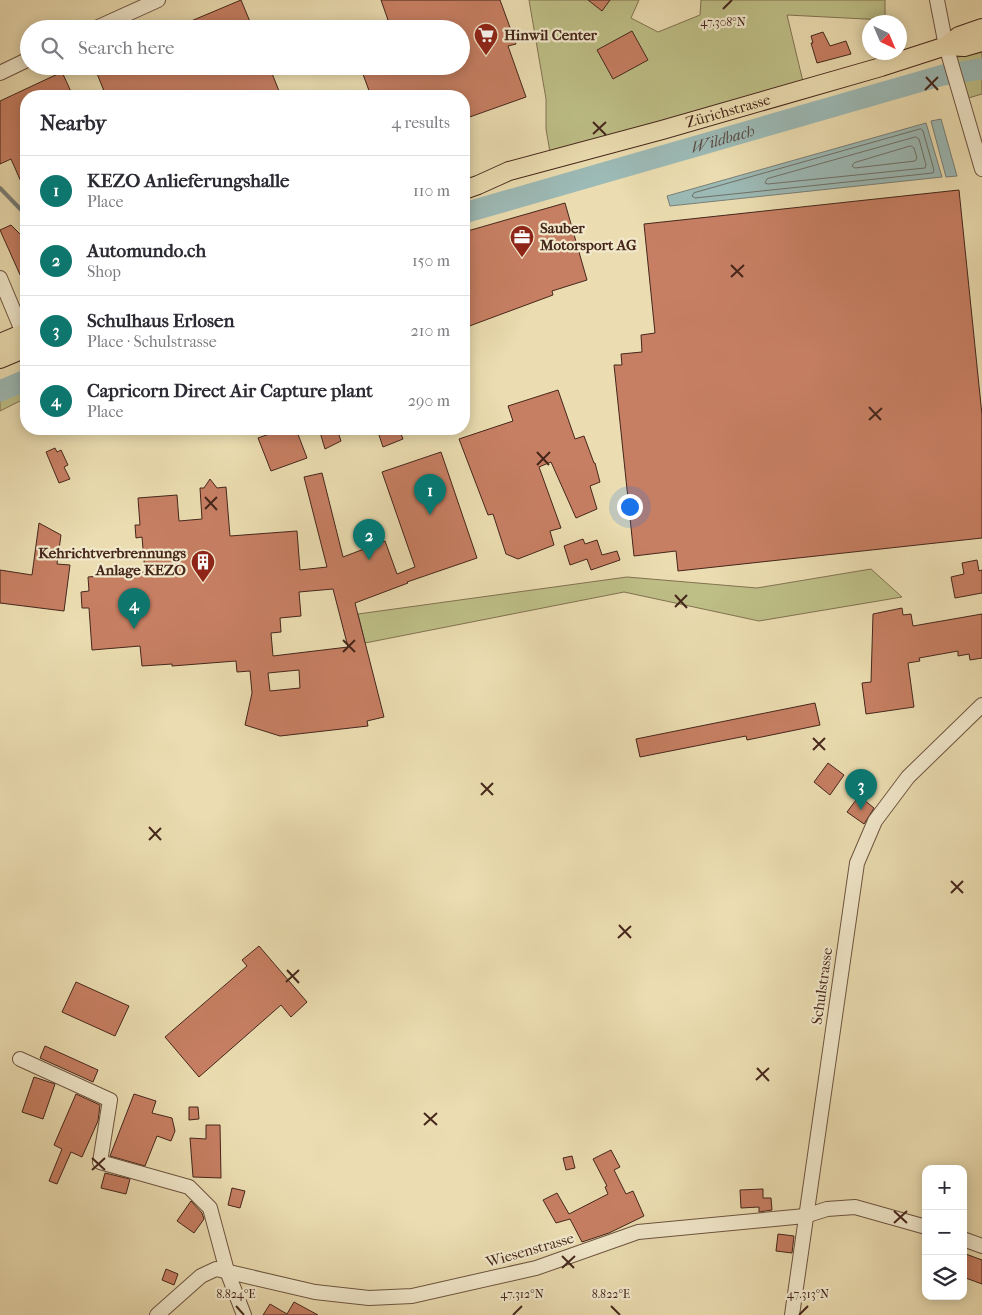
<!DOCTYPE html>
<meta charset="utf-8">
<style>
body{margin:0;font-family:"IM FELL French Canon",serif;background:#f2f2f3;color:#2b2b33}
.controls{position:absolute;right:15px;bottom:15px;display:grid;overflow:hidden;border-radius:10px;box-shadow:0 2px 12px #0003}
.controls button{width:45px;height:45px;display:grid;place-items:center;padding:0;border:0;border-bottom:1px solid #e1e1e2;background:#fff;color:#2b2b33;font:25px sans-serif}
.compass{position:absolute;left:862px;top:15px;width:45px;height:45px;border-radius:50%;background:#fff;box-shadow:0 2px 12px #0003;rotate:136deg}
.you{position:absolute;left:629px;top:506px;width:18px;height:18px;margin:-12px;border:4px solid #fff;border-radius:50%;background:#1a73e8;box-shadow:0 0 0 8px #1a73e833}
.badge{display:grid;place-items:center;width:32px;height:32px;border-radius:50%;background:#0f766e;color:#fff;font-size:16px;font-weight:700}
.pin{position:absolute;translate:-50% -41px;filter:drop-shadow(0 1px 2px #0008)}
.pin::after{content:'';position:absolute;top:26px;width:18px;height:15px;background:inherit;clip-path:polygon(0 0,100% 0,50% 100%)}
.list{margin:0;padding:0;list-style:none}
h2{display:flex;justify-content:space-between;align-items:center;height:65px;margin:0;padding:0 20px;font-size:21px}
h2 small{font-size:16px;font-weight:400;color:#7c7c81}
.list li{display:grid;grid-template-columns:32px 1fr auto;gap:15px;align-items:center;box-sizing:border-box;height:70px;padding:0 20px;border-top:1px solid #e1e1e2}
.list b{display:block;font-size:19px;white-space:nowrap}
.list p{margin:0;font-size:16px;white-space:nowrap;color:#7c7c81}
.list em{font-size:16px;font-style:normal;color:#7c7c81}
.icon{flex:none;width:28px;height:28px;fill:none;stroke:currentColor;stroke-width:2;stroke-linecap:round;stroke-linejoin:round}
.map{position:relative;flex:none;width:982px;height:1315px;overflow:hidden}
.search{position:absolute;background:#fff;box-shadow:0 2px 12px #0003;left:20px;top:20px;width:450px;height:55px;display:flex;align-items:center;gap:12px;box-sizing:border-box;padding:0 18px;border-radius:28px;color:#7c7c81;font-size:19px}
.panel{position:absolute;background:#fff;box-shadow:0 2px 12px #0003;left:20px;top:90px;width:450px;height:345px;border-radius:20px}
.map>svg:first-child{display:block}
</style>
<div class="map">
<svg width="982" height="1315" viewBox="0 0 982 1315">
<rect width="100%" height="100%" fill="#ebddb1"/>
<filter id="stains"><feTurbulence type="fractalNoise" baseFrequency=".004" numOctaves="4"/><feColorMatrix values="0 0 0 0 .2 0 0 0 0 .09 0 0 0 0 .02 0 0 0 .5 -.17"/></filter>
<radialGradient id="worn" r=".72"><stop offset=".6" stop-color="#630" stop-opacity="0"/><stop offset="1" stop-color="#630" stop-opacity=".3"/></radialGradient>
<g fill="#bebf87" stroke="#827251">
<path d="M529 0H639L631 18 658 32 700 15 701 0H885V20L787 15 805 90 551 158 546 129V99Z"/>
<path d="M982 51V94L962 100 950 59Z"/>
<path d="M3 380 26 384V398L0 411V382Z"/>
<path d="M871 569 902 597 759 621 624 592 365 643 358 614 627 577 757 588Z"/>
</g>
<g fill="#9cbab6" stroke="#797f78">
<path d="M941 119 957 176 946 177 931 121Z"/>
<path d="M926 123 942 177 670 206 667 196Z"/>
</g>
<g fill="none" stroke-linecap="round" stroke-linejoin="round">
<g stroke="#707068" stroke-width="1">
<path d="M921 129 923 131 934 170 933 173 695 198 692 196 694 193Z"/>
<path d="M916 137 919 139 926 165 925 168 768 184 765 183 767 179Z"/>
<path d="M911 146 914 148 917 158 915 161 855 168 852 166 854 163Z"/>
</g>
<path stroke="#797f78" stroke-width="4" d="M0 188 26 215"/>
<g stroke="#9cbab6" stroke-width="21">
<path id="s1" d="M464 213 943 75 982 69"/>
<path d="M0 391 26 380"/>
</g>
</g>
<g fill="#c77f63" stroke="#45261b" fill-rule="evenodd">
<path d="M241 0 253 29H172Z"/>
<path d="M381 0H500L516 44 508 46 526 97 464 119V96H371L360 66H461V29H368L388 20Z"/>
<path d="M588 0H610L602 11Z"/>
<path d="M632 31 648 60 613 79 597 50Z"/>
<path d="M823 32 830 46 846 41 851 54 817 63 811 43H813L811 36Z"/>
<path d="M94 66H269L281 96H106Z"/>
<path d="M62 72 73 96H26V193L11 159 0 164V101Z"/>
<path d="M959 190 982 415V538L678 571 676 551 634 556 614 365H622L621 354 642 352 641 335 655 333 644 224Z"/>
<path d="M565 203 587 280 552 291 553 295 464 328V232Z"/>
<path d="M11 225 26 240V288L0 230Z"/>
<path d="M558 390 575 439 584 436 594 463H595L600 482 590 486 597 509 576 518 551 462 539 467 561 528 550 531 554 545 518 559 506 554 493 514 488 515 459 439 513 421 508 406Z"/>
<path d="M283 429H296L307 458 271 471 258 438Z"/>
<path d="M319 429H337L341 441 325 449Z"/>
<path d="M377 429H399L403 439 383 447Z"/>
<path d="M55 448 57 452 61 450 68 465 64 467 70 479 59 483 46 452Z"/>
<path d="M441 452 477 558 407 582 408 583 355 603 384 717 367 721 368 726 280 736 245 725 252 693 250 671 237 672 236 661 172 666V664L142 666 140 646 92 650 89 608H82L81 592 89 591 88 577 145 572 142 537 136 538 135 525H140L138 498 177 495 179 521 202 519 200 488H204L210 479 217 488 226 487 230 536 297 531 300 570 327 567 304 477 322 473 343 557 385 541 397 574 415 567 382 472ZM333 589 348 647 273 656 271 633 281 632 280 618 301 616 299 592ZM299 670 300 688 270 691 268 673Z"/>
<path d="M39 523 61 535 57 564 70 565 64 611 0 603V570L32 575Z"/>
<path d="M583 539 585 544 597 540 602 555 617 551 620 560 591 570 587 559 570 565 564 546Z"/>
<path d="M977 560 979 571 982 570V593L955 598 951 577 964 574 962 563Z"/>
<path d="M902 608 903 615 911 614 913 626 982 614V658L970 660 969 654 958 656V651L919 658 920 661 908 663 914 707 866 714 862 683 871 682 873 614Z"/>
<path d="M815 703 820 725 747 740 746 736 640 757 636 739Z"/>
<path d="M828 763 844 775 830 795 814 782Z"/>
<path d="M859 796 874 808 864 824 847 812Z"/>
<path d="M259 946 307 1002 291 1017 281 1005 199 1077 165 1037 247 966 242 960Z"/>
<path d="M76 982 129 1006 115 1036 62 1012Z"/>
<path d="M45 1046 98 1070 93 1082 40 1058Z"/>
<path d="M34 1077 55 1084 43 1119 22 1112Z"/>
<path d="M76 1094 100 1105 98 1121 82 1157 71 1152 57 1184 49 1181 62 1149 54 1145Z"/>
<path d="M134 1094 156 1101 152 1113 172 1118 175 1131 171 1141 157 1136 145 1166 110 1156Z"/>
<path d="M189 1107H198L199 1119 189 1120Z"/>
<path d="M206 1125H220L221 1178 193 1177 190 1138 206 1139Z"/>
<path d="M611 1150 620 1167 614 1170 626 1194 633 1191 644 1216 609 1233 582 1242 570 1219 556 1223 543 1200 557 1193 569 1214 608 1194 605 1187 607 1186 593 1159Z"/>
<path d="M572 1156 575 1168 566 1170 563 1158Z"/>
<path d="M105 1173 130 1179 126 1194 101 1188Z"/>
<path d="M232 1188 245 1191 240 1208 228 1205Z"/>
<path d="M763 1189V1198H771L772 1210 759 1212V1207L741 1208 740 1190Z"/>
<path d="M191 1201 202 1213 204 1219 194 1233 177 1221Z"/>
<path d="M778 1234 794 1236 792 1253 776 1251Z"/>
<path d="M963 1253 982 1260V1284L963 1277Z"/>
<path d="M166 1269 178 1274 174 1285 162 1280Z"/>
<path d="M294 1302 318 1315H263L270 1304 287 1314Z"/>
</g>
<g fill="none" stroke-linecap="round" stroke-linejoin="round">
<defs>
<g id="minor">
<path d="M937 0 946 46 982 169"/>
<path d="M94 29 158 0"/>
<path d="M0 73 29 59"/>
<path d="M0 278 23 333"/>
<path d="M20 1059 110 1100 100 1162 189 1187 210 1208 227 1271 244 1315"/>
<path d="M963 1239 982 1246"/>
<path d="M157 1315 201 1276 216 1269 315 1292 369 1298 412 1296 536 1268 638 1232 805 1216 827 1209 855 1207 926 1227"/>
<path d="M792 1315 857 863 875 821 908 777 982 705"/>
</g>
<g id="major">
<path d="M946 46 964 47 982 42"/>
<path id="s2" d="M464 190 478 185 509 171 662 130 881 67 946 46 959 36 982 28"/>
<path d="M0 343 26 332"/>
<path d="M0 359 26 348"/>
</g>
</defs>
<use href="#minor" stroke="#6e5440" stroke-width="16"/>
<use href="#major" stroke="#45261b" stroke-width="20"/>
<use href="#minor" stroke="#f2e9cc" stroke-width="14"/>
<use href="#major" stroke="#ebddb1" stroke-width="18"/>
</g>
<path fill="none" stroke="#45261b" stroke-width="2" d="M723 9 732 0M926 77 938 90M925 90 938 77M593 122 606 135M593 134 606 122M731 265 743 277M731 277 744 265M869 407 881 420M869 420 882 408M537 452 549 465M537 465 550 452M205 497 217 510M205 509 217 497M675 595 687 608M675 607 687 595M343 640 355 652M343 652 355 640M813 738 825 750M813 750 825 738M481 783 493 795M481 795 493 783M149 827 161 840M149 840 161 828M951 881 963 893M951 893 963 881M619 925 631 938M618 938 631 926M287 970 299 983M286 982 299 970M757 1068 769 1081M756 1080 769 1068M424 1113 437 1125M424 1125 437 1113M92 1158 105 1170M92 1170 105 1158M894 1211 907 1223M894 1223 907 1211M562 1256 574 1268M562 1268 575 1256M236 1306 244 1315M611 1306 620 1315M513 1315 522 1306M799 1315 808 1306"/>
<defs>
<symbol id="supermarket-pin" viewBox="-11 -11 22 30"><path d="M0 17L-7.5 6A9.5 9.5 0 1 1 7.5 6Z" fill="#8f2418" stroke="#f2e9cc"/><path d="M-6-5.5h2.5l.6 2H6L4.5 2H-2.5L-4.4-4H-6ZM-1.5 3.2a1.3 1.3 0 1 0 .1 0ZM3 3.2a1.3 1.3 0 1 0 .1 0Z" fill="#fff"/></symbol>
<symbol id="office-pin" viewBox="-11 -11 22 30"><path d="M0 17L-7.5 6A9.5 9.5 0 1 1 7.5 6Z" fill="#8f2418" stroke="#f2e9cc"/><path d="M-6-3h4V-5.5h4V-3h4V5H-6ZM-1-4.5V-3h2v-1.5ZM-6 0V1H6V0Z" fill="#fff"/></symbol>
<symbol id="building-pin" viewBox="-11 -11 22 30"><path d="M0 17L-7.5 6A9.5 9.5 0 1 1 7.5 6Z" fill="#8f2418" stroke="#f2e9cc"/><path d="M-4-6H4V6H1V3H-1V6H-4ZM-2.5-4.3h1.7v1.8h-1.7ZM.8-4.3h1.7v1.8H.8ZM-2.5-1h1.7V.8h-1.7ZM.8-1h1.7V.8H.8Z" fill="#fff"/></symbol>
</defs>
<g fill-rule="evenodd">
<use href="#supermarket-pin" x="472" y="21" width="28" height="38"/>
<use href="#office-pin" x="508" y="223" width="28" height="38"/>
<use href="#building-pin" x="189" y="548" width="28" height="38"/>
</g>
<g text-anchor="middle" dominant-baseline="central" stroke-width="4.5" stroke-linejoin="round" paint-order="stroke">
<g font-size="15" font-weight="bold" fill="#45261b" stroke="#f2e9cc" text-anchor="start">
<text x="504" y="35">Hinwil Center</text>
<text x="540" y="228">Sauber<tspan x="540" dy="17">Motorsport AG</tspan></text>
<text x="186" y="553" text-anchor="end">Kehrichtverbrennungs<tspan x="186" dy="17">Anlage KEZO</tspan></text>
</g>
<g font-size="15" fill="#45261b" stroke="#f2e9cc">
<text stroke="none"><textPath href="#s2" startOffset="276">Zürichstrasse</textPath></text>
<text transform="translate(822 986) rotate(-82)">Schulstrasse</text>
<text transform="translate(530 1250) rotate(-16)">Wiesenstrasse</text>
</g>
<g font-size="16" font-style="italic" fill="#5b4b42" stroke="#f2e9cc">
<text stroke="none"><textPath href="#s1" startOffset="269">Wildbach</textPath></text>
</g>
</g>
<g font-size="12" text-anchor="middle" fill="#45261b" stroke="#f2e9cc" stroke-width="4.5" stroke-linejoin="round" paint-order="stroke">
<text x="723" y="26">47.308°N</text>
<text x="236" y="1298">8.824°E</text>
<text x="611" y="1298">8.822°E</text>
<text x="522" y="1298">47.312°N</text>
<text x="808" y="1298">47.313°N</text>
</g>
<rect width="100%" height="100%" filter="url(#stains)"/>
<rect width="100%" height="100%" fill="url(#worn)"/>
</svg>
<div class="controls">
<button>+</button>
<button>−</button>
<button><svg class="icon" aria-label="layers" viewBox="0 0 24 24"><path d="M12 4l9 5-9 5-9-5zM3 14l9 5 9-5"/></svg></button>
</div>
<svg class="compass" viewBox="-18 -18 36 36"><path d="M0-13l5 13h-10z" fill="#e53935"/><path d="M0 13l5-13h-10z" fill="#7c7c81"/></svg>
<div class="you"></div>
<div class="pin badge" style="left:430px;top:515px">1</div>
<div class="pin badge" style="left:369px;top:560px">2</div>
<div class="pin badge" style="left:861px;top:810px">3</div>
<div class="pin badge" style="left:134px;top:629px">4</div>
<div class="search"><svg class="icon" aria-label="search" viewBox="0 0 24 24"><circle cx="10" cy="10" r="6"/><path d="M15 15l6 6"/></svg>Search here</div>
<section class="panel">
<h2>Nearby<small>4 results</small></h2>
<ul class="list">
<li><span class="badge">1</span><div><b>KEZO Anlieferungshalle</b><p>Place</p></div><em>110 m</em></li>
<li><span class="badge">2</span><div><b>Automundo.ch</b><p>Shop</p></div><em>150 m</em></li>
<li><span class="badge">3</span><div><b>Schulhaus Erlosen</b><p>Place · Schulstrasse</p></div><em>210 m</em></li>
<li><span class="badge">4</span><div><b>Capricorn Direct Air Capture plant</b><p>Place</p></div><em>290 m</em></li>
</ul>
</section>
</div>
